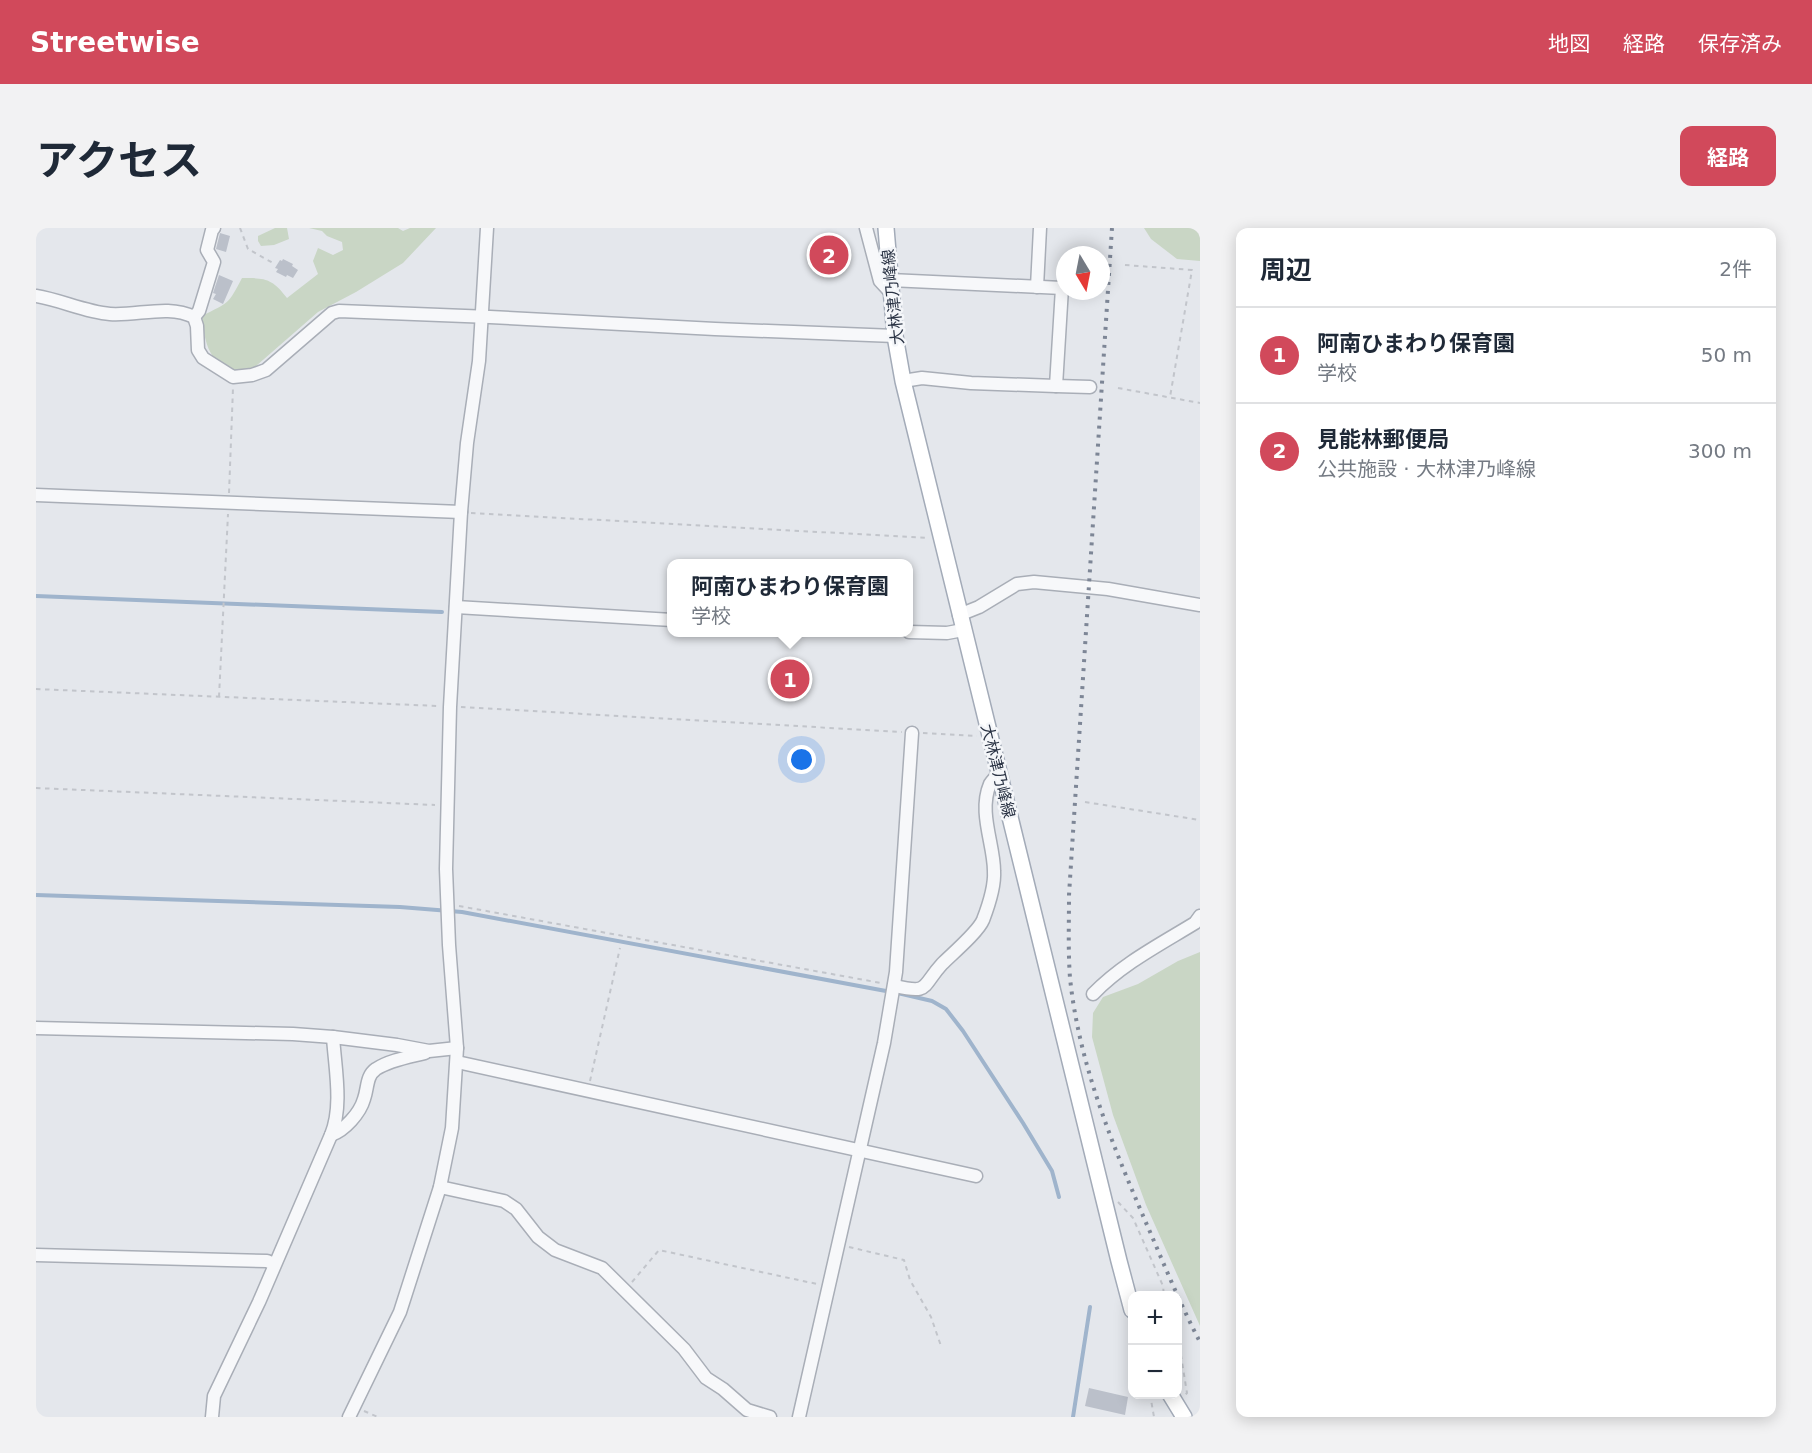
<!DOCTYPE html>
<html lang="ja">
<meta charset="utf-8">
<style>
body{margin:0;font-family:"DejaVu Sans","Noto Sans JP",sans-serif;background:#f2f2f3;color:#1f2937}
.controls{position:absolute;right:18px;bottom:18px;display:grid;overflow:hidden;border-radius:12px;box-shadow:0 3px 15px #0003}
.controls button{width:54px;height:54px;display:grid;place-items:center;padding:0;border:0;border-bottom:2px solid #e0e1e3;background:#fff;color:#1f2937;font:30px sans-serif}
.compass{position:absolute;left:1020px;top:18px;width:54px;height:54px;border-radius:50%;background:#fff;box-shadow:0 3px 15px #0003;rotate:170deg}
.you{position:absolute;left:766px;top:532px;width:21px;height:21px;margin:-15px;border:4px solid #fff;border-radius:50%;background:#1a73e8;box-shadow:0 0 0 9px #1a73e833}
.badge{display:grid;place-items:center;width:39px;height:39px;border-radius:50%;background:#d1495b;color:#fff;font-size:20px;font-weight:700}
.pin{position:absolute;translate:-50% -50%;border:3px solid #fff;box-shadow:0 2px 6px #0006}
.popup{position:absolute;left:631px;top:331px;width:246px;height:78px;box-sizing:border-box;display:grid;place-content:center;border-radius:12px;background:#fff;filter:drop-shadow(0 2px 4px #0005);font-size:20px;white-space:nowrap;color:#747a83}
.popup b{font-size:22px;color:#1f2937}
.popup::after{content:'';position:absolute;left:50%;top:100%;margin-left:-12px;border:12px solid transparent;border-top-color:#fff}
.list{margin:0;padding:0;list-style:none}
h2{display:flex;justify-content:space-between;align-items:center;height:78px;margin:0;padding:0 24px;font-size:26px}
h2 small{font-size:20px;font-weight:400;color:#747a83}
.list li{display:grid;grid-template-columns:39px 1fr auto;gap:18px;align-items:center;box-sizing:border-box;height:96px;padding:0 24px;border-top:2px solid #e0e1e3}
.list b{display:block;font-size:22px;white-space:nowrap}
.list p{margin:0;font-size:20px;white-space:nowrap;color:#747a83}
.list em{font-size:20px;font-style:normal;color:#747a83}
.map{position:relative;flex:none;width:1164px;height:1189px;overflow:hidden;border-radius:12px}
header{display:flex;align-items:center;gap:36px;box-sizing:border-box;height:84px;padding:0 30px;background:#d1495b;color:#fff}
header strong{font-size:28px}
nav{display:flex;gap:33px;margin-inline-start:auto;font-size:21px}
.intro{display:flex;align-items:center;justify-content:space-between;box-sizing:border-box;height:144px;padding:0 36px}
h1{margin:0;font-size:42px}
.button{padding:15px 27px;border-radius:12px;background:#d1495b;color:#fff;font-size:21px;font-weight:700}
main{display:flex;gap:36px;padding:0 36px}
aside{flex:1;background:#fff;border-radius:12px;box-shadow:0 3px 15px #0003}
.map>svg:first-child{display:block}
</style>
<header>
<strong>Streetwise</strong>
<nav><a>地図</a><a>経路</a><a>保存済み</a></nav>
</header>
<div class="intro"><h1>アクセス</h1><a class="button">経路</a></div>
<main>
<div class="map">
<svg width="1164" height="1189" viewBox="0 0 1164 1189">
<rect width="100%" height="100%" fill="#e4e7ec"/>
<g fill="#c9d6c5">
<path d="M239 0H251L253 11 238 17 225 18 222 13V8Z"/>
<path d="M273 0H362L367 3 374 0H400L367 35 320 64 282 84 213 144C176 142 169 122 166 88 193 74 192 77 206 50 229 50 236 50 251 70L282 46 277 33 282 20 297 27 307 22 306 14 291 8 286 3Z"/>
<path d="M1108 0H1164V33L1141 31 1115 11Z"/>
<path d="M1164 724V1098L1110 977 1077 887 1056 809 1057 785 1067 769 1102 756 1142 733Z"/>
</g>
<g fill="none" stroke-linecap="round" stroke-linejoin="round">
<g stroke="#9fb4cc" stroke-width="4">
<path d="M0 368 406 384"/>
<path d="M0 667 364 679 426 684 866 766 896 773 910 781 927 803 987 895 1016 943 1023 969"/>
<path d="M1037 1189 1054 1079"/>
</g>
</g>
<g fill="#bbc0ca">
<path d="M184 5 194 8 190 24 180 21Z"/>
<rect x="781" y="18" width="22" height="19"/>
<path d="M247 31 257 36 256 38 262 42 257 50 251 47 250 49 240 44 242 41 239 40 244 32 246 33Z"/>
<path d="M183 47 197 53 187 76 177 71 180 66 177 65Z"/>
<path d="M1053 1160 1092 1169 1089 1187 1049 1178Z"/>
</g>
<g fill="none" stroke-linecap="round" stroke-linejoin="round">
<defs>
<g id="minor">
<path d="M830 0 844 53 856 66"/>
<path d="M854 52 1026 60 1020 158 1054 159"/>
<path d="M1001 59 1004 0"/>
<path d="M0 68C25 72 49 84 74 86 102 88 132 76 158 89L161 98 162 122 167 130 197 149 216 147 230 142 296 85 303 83 454 89 679 101 859 108"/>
<path d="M158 89 163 83 178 34 171 22 176 2 178 0"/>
<path d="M867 153 886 150 935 155 1020 158"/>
<path d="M0 267 425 284"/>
<path d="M420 379 636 392"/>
<path d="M923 387 943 379 981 356 998 354 1072 361 1164 377"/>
<path d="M873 404 911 405 927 402"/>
<path d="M859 758C894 766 885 759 906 736 916 726 942 704 947 692 952 679 959 658 958 643 958 616 942 584 954 556 956 553 960 549 962 546"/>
<path d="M1057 766C1086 736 1123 717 1159 695L1164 688"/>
<path d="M0 800 257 806 297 809 361 817 393 823 421 820"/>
<path d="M297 809C299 840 307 878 295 907 309 902 324 885 328 871 332 860 330 848 340 841 354 832 373 829 389 825"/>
<path d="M421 834 940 948"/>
<path d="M404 959 468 973 480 981 502 1009 519 1022 566 1040 648 1121 670 1150 687 1161 711 1182 734 1189"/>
<path d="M0 1027 231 1033 238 1036"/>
<path d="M176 1189 178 1168 223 1074 295 907"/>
<path d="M313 1189 364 1084 404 959 416 900 421 820 413 717 410 641 414 479 425 284 431 215 443 133 451 0"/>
<path d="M763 1189 848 815 860 744 876 505"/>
</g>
<g id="major">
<path d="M850 0 859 108 867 153 1083 1033 1096 1082"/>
<path d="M1134 1166 1148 1189"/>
</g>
</defs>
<use href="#minor" stroke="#a9aeb7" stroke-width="15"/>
<use href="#major" stroke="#a3abb8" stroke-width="18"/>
<g stroke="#c2c5cb" stroke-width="2" stroke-dasharray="4.5 4.5" stroke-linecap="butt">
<path d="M204 0 212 21 237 35"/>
<path d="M1089 37 1156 42 1134 169"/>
<path d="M1082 160 1164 175"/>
<path d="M193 265 197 160"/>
<path d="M435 285 893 310"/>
<path d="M0 461 402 478"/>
<path d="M183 469 192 286"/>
<path d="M425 479 866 504"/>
<path d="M887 505 941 508"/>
<path d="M0 560 399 577"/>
<path d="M1049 574 1164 592"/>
<path d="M423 678 845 755"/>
<path d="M554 853 584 720"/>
<path d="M1082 974 1097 990 1127 1058 1128 1068"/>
<path d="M813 1019 868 1032 874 1052 895 1089 905 1118"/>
<path d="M596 1054 623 1022 781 1056"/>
<path d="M1142 1109 1151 1165 1148 1168"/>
<path d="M1114 1166 1118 1189"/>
<path d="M328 1183 342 1189"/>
</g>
<use href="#minor" stroke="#f7f8fa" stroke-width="12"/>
<use href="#major" stroke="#fff" stroke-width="15"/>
<path stroke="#7d8696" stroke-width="4" stroke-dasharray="3 6" stroke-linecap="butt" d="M1076 0 1033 667C1033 695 1032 722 1034 750 1043 837 1077 918 1111 997 1128 1036 1144 1076 1164 1114"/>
</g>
<g text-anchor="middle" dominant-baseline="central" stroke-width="5" stroke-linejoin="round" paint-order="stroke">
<g font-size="16" fill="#2b3445" stroke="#f4f6f9">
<text transform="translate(857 69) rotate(-96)">大林津乃峰線</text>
<text transform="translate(962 543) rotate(76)">大林津乃峰線</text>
</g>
</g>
</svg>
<div class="controls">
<button>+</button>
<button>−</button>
</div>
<svg class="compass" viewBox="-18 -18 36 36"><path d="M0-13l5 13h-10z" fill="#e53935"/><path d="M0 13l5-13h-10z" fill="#747a83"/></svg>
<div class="you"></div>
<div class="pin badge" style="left:754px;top:451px">1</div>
<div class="popup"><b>阿南ひまわり保育園</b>学校</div>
<div class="pin badge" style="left:793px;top:27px">2</div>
</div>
<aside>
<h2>周辺<small>2件</small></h2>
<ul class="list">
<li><span class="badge">1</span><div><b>阿南ひまわり保育園</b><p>学校</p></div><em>50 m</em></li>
<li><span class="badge">2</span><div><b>見能林郵便局</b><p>公共施設 · 大林津乃峰線</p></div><em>300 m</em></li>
</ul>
</aside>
</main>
